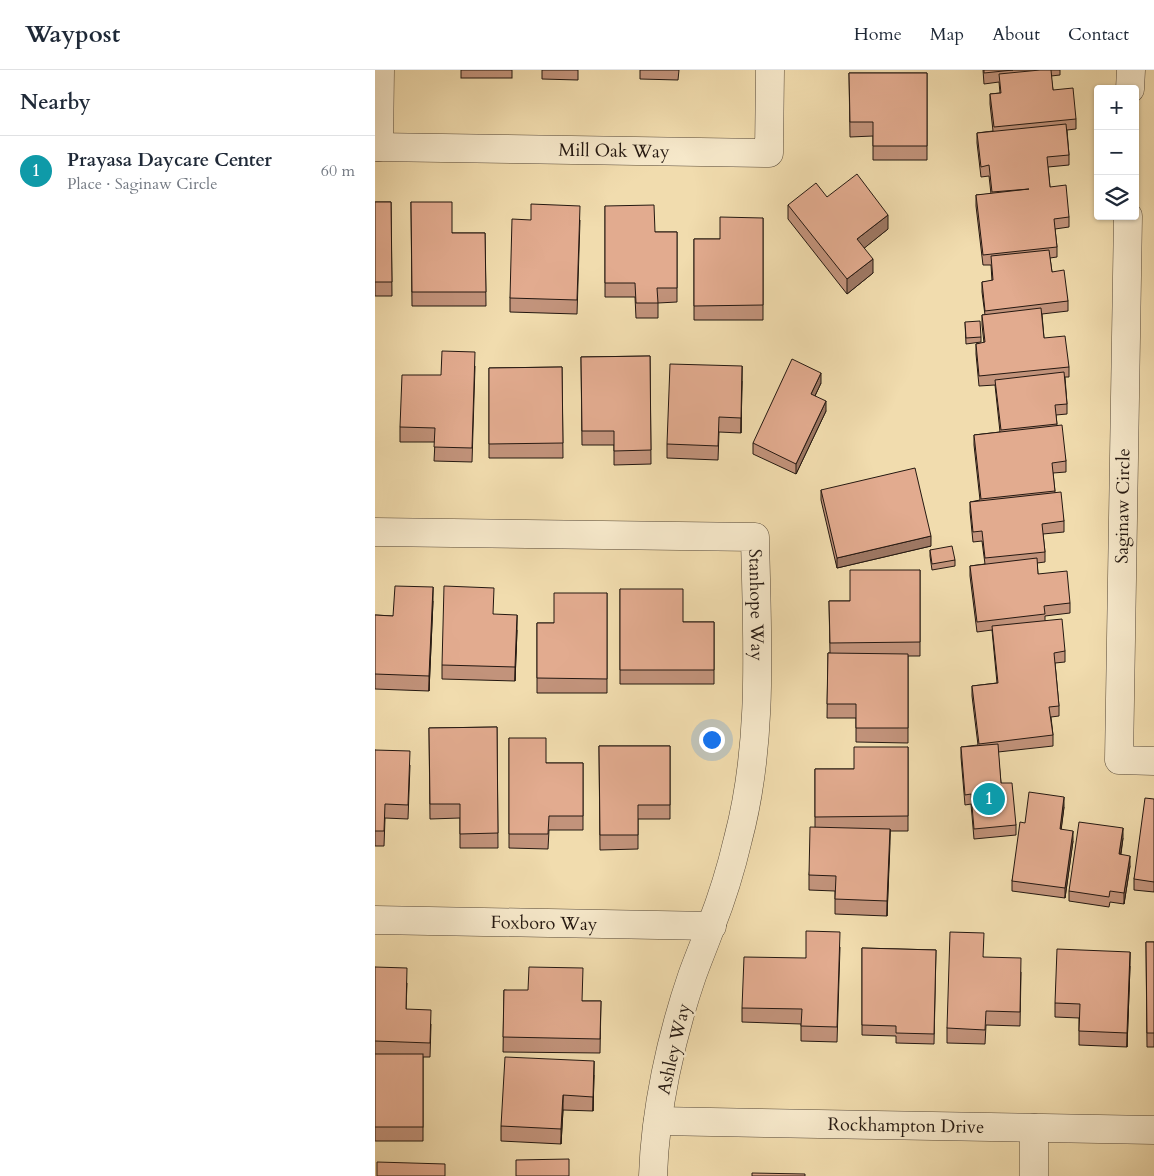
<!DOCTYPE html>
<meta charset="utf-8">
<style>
body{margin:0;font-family:Cardo,serif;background:#f2f2f3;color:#1f2937}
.controls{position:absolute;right:15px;top:15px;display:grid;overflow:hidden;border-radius:5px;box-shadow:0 1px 4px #0004}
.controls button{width:45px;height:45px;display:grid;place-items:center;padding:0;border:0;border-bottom:1px solid #e0e1e3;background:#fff;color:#1f2937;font:25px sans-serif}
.you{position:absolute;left:336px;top:669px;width:18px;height:18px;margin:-12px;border:4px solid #fff;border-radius:50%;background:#1a73e8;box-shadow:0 0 0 8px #1a73e833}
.badge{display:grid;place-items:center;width:32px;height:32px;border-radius:50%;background:#ea580c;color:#fff;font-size:16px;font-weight:700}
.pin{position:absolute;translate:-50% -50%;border:2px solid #fff;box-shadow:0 1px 5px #0006}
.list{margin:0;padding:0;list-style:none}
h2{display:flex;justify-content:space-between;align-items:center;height:65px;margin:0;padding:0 20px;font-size:21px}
h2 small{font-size:16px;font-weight:400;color:#747a83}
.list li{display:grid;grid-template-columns:32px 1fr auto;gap:15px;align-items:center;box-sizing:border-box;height:70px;padding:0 20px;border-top:1px solid #e0e1e3}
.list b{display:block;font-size:19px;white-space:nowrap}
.list p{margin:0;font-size:16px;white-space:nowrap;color:#747a83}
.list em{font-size:16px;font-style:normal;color:#747a83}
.icon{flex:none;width:28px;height:28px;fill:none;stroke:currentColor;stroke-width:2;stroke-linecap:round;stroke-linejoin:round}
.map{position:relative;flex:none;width:779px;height:1106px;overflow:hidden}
header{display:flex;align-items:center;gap:30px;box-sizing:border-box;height:70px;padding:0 25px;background:#fff;border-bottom:1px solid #e0e1e3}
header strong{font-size:24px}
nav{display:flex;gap:28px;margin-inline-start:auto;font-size:18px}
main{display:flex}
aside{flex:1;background:#fff}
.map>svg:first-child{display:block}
</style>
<header>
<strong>Waypost</strong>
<nav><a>Home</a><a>Map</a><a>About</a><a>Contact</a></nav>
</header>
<main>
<aside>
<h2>Nearby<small></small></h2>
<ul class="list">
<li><span class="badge" style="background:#0f9aa8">1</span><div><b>Prayasa Daycare Center</b><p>Place · Saginaw Circle</p></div><em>60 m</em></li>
</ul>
</aside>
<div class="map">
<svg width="779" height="1106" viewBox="0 0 779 1106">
<rect width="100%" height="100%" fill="#f1dcae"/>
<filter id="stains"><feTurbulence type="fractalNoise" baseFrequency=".004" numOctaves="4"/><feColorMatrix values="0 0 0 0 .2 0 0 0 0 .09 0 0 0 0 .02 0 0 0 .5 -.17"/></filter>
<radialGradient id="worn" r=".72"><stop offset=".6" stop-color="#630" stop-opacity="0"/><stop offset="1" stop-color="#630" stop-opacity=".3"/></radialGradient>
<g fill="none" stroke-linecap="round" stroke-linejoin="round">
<defs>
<g id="minor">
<path d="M755 19 756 0"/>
<path id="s1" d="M0 77 394 83 395 0"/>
<path d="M4 77 5 0"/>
<path d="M753 146 744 690 779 691"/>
<path id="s2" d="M0 462 380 467C382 568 389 671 363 769 356 799 347 828 336 856 330 873 323 889 317 906 296 967 280 1041 278 1106"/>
<path id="s3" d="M0 850 337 856"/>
<path id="s4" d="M283 1051 779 1060"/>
<path d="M659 1106V1058"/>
</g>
</defs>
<use href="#minor" stroke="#574938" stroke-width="29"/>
<use href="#minor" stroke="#f6e8ca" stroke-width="28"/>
</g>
<g fill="#c2937b" stroke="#241811">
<rect x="86" y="0" width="51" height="8"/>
<path d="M167 0H203V10L167 9Z"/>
<path d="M265 0H304L303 10 265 9Z"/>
<path d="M608 0H685V5L676 6 678 20 701 49V59L692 60 694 85V95L673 97 675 117 694 147V157L680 159 682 177V187L675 188 677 202 693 231V241L667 244 669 268 694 297V307H690L692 334V344L681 345 682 355 691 391V402L678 403 680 422 689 451V462L668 464 670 482V492L662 493 663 504 695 533V543L670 546V550L690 581V592L680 593 684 636V646L676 647 678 665V676L623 682 626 713 641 755V765L599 769 596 734 590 735 586 687V677L603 675 597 626V616L622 613 617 560 602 562 595 506V496L610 494 607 471 598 472 595 442V432L605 430 599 375V365L625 362 620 315 604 316 601 284V274L609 273 607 255V245H610L607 222V212L617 211 616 195H608L601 136V125L616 124 614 106 606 107 602 73V63L618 61 615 34V24L625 23 624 12 609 14Z"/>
<path d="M474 3H552V90H498V66L475 67Z"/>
<path d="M452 127 513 159 489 178 498 203 472 224 413 149V135Z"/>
<path d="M0 132H16L17 226H0Z"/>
<path d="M36 132 77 163H110L111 236H37Z"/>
<path d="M230 136 280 162H302V232L283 233V248H261L260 227H230Z"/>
<path d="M388 148V250H319V169H345Z"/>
<path d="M156 150H205L202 244 135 242V228Z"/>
<path d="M590 252 606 267V272L591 274Z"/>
<path d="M275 286 276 394 239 395V375H207L206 287Z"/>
<path d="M100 296 97 392 59 391 60 372H25V357L66 305Z"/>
<path d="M187 297 188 388H114V298Z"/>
<path d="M367 311 366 363 344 362 343 390 292 388V374Z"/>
<path d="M446 313 440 326 451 341 421 404 378 384V373Z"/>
<path d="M446 420 556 476 462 498 446 430Z"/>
<path d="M555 480 580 490V496L557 500 555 486Z"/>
<path d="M545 500V586H533V673L481 672V648H452L453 583H455L454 531H475Z"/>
<path d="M245 519 308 552H339V614H245Z"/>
<path d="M232 523V623H162V553H179Z"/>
<path d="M58 531 54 621 0 619V545L18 546Z"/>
<path d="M118 544 142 560 140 611 67 609V595Z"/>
<path d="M122 657 123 778H85V748L55 749 54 658Z"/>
<path d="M134 668 171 693H208V760H174L173 779 134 778Z"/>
<path d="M224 676H295V749H263V779L225 780Z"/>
<path d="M533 677V761H515L512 846 460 844V821L434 820V805L440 757V699H479Z"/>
<path d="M0 680 35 695 33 749 10 748 9 776H0Z"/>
<path d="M779 729V822L759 820V809Z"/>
<path d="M689 737 686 759 698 771 690 828 637 821V811L650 753Z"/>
<path d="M748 768 746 784 755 796 749 834 735 832 734 837 694 831V821Z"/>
<path d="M771 872H779V977H772Z"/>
<path d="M465 877 462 972 426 971V954L367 952V938L431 888Z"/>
<path d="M487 878 561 880 559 974 521 973V966L487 965Z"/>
<path d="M608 887 646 902 645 956 611 955 610 974 572 973V958Z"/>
<path d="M755 896 752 977 704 975V948L680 947V933Z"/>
<path d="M0 897 32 913 31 939 56 954 55 987H48V1071H0Z"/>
<path d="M129 920 207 931H226L225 983 128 982Z"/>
<path d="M219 1005 218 1041 188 1040 186 1074 126 1071V1056Z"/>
</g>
<g fill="#9e7864" stroke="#241811">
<path d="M513 145V159L482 184V169Z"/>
<path d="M498 189V203L472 224V209Z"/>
<path d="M367 296V311L366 363V348Z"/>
<path d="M446 303V313L436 334V324Z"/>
<path d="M451 331V341L421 404V394Z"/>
<path d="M556 466V476L462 498V488Z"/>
<path d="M58 517V531L54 621V606Z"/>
<path d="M142 545V560L140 611V597Z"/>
<path d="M689 727V737L685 769V759Z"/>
<path d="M748 758V768L744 794V784Z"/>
<path d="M515 759V774L512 846V831Z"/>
<path d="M698 761V771L690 828V818Z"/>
<path d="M755 786V796L749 834V823Z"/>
<path d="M755 882V896L752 977V963Z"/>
<path d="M219 991V1005L218 1041V1027Z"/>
<path d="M188 1025V1040L186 1074V1059Z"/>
</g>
<g fill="#e2ab8f" stroke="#241811">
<path d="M609 0H638L609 3Z"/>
<path d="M665 0H676L678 20 698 18 701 49 619 57 615 24 626 23 624 4Z"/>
<path d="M474 3H552V76H498V52H475Z"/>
<path d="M691 54 694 85 672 87 675 117 691 115 694 147 679 149 682 177 608 185 601 125 654 119 617 122 614 95 606 97 602 63Z"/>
<path d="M482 104 513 145 482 169 498 189 472 209 413 135 441 113 452 127Z"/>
<path d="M0 132H16L17 212H0Z"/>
<path d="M36 132H77V163H110L111 222H37Z"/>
<path d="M156 134 205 136 202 230 135 228 137 149 156 150Z"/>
<path d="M279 135 280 162H302V218H282L283 233H261L260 213H230V136Z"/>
<path d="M345 147 388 148V235L319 236V169H345Z"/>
<path d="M674 180 677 202 689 200 693 231 610 241 607 212 618 210 616 186Z"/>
<path d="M666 238 669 268 690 266 694 297 604 306 601 274 610 272 607 245Z"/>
<path d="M605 251 606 267 591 268 590 252Z"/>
<path d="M67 281 100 282 97 378 59 377 60 358 25 357 27 305H66Z"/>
<path d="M275 286 276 380 239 381V361H207L206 287Z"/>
<path d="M417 289 446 303 436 324 451 331 421 394 378 373Z"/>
<path d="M295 294 367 296 366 348 344 347 343 376 292 374Z"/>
<path d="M187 297 188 373 114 374V298Z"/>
<path d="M689 302 692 334 680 335 682 354 626 360 620 310Z"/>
<path d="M687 355 691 391 677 393 680 421 606 429 599 365Z"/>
<path d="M540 398 556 466 462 488 446 420Z"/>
<path d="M686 422 689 451 667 454 670 482 610 488 607 461 598 462 595 432Z"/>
<path d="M577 476 580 490 557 494 555 480Z"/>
<path d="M662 488 663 504 692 501 695 533 669 536 670 544 602 552 595 496Z"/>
<path d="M475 500H545V572L455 573 454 531H475Z"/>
<path d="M20 516 58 517 54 606 0 604V545L18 546Z"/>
<path d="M69 516 119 518 118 544 142 545 140 597 67 595Z"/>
<path d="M245 519H308V552H339V600H245Z"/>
<path d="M179 523H232V609L162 608V553H179Z"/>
<path d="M687 549 690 581 679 583 684 636 674 637 678 665 604 674 597 616 623 613 617 556Z"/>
<path d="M453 583 533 584V658H481V634H452Z"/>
<path d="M122 657 123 763 85 764V734H55L54 658Z"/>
<path d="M134 668H171V693H208V746H174L173 764H134Z"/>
<path d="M623 674 626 713H637L641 755 599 759 596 724 590 725 586 677Z"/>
<path d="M224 676H295V735H263V765H225Z"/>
<path d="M479 677H533V746L440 747V699H479Z"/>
<path d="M0 680 35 681 33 735 10 734 9 761H0Z"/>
<path d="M654 722 689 727 685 759 698 761 690 818 637 811 645 752 650 753Z"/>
<path d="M770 728 779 729V812L759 809Z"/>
<path d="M704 752 748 758 744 784 755 786 749 823 735 821 734 827 694 821Z"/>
<path d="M435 757 515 759 512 831 460 829 461 806 434 805Z"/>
<path d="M431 861 465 862 462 957 426 956 427 939 367 938 369 887 431 888Z"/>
<path d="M575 862 609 863 608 887 646 888 645 942 611 941 610 960 572 958Z"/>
<path d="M771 872H779V963H772Z"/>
<path d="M487 878 561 880 559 964 521 963V956L487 955Z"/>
<path d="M682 879 755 882 752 963 704 961 705 934 680 933Z"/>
<path d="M0 897 32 898 31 939 56 940 55 973 0 971Z"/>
<path d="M154 897 208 898 207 931H226L225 969 128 967 129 920H153Z"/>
<rect x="0" y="984" width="48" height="73"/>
<path d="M130 987 219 991 218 1027 188 1025 186 1059 126 1056Z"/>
<path d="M194 1089V1106H141V1090Z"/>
<path d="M2 1092 70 1094V1106H2Z"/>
<path d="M377 1103 430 1104V1106H377Z"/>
</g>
<g text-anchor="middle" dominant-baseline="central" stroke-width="5" stroke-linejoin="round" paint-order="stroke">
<g font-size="18" fill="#241811" stroke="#f6e8ca">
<text stroke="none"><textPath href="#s1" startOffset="239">Mill Oak Way</textPath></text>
<text transform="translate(748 436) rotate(-89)">Saginaw Circle</text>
<text stroke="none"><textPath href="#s2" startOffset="448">Stanhope Way</textPath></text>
<text stroke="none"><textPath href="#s3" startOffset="169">Foxboro Way</textPath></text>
<text transform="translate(299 979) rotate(-77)">Ashley Way</text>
<text stroke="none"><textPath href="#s4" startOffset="248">Rockhampton Drive</textPath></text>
</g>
</g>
<rect width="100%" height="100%" filter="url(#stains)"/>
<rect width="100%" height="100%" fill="url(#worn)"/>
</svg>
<div class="controls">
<button>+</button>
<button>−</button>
<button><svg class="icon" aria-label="layers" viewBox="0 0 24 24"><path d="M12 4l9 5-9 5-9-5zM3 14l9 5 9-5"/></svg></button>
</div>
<div class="you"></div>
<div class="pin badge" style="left:614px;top:729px;background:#0f9aa8">1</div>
</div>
</main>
